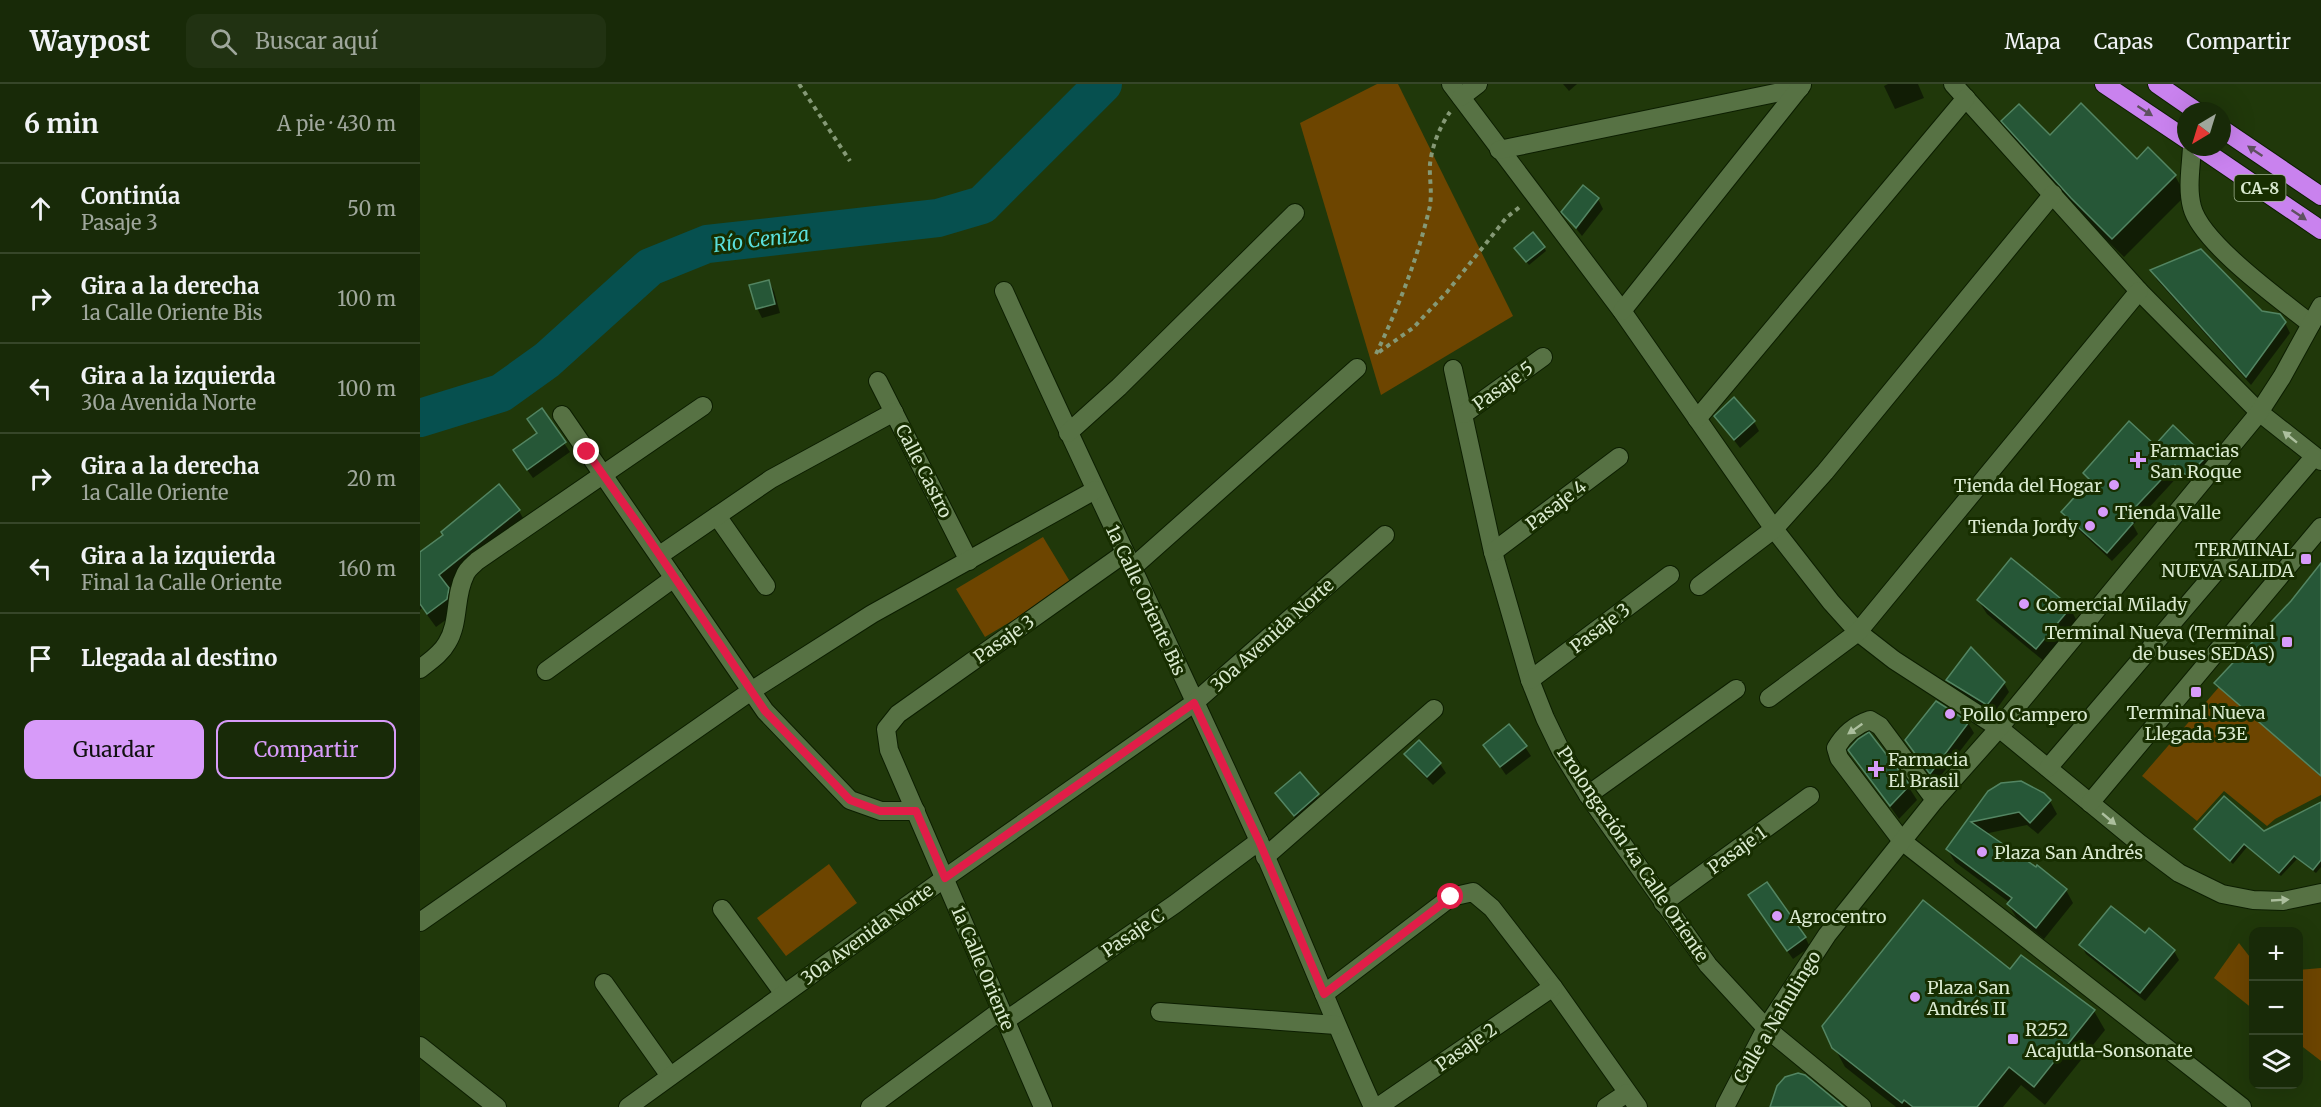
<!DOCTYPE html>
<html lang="es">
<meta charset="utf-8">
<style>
body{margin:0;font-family:Merriweather,serif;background:#213212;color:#f1f3f6}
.controls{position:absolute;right:18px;bottom:18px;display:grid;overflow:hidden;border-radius:12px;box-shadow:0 6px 24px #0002}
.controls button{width:54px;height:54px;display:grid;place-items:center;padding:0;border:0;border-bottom:2px solid #364629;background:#182a08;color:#f1f3f6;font:30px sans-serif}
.compass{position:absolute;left:1757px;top:18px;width:54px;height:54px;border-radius:50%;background:#182a08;box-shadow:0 6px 24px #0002;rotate:218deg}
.stop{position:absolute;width:18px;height:18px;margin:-14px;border:4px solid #e11d48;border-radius:50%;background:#fff}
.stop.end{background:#e11d48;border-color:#fff;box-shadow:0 2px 6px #0008}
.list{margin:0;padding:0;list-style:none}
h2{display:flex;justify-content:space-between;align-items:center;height:78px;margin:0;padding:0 24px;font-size:26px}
h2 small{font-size:20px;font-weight:400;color:#9fa79c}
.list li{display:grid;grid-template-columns:39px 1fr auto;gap:18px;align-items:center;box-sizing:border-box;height:90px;padding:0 24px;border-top:2px solid #364629}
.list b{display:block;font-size:22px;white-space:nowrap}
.list p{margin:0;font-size:20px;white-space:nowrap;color:#9fa79c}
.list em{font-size:20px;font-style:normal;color:#9fa79c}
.actions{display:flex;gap:12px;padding:18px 24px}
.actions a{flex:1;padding:14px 0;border:2px solid #d79bf9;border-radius:12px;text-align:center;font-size:21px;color:#d79bf9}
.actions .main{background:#d79bf9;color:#111}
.icon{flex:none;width:33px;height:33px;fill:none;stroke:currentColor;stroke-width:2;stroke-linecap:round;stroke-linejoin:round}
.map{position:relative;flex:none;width:1901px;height:1023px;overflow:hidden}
header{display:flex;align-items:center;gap:36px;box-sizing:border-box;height:84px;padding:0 30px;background:#182a08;border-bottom:2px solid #364629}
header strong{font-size:28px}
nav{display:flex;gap:33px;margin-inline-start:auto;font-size:21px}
.search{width:420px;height:54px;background:#213212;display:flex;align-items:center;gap:15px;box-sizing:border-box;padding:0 21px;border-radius:12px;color:#9fa79c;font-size:22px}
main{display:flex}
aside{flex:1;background:#182a08}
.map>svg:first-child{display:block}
</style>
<header>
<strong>Waypost</strong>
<div class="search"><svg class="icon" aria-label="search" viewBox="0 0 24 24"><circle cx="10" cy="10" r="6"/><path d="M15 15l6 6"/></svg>Buscar aquí</div>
<nav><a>Mapa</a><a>Capas</a><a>Compartir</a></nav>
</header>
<main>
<aside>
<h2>6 min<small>A pie · 430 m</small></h2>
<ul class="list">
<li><svg class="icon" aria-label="ahead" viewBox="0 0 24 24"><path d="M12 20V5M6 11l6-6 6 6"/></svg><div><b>Continúa</b><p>Pasaje 3</p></div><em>50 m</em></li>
<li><svg class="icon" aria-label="right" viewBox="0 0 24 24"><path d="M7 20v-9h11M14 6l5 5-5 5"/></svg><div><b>Gira a la derecha</b><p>1a Calle Oriente Bis</p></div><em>100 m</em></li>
<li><svg class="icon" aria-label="left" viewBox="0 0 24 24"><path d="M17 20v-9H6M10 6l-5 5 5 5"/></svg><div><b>Gira a la izquierda</b><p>30a Avenida Norte</p></div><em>100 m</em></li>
<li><svg class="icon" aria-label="right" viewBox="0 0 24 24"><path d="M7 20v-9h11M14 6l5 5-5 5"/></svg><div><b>Gira a la derecha</b><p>1a Calle Oriente</p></div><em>20 m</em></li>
<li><svg class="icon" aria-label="left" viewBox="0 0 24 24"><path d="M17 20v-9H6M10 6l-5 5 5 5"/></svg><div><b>Gira a la izquierda</b><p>Final 1a Calle Oriente</p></div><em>160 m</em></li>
<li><svg class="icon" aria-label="arrive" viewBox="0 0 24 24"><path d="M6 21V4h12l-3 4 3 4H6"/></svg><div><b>Llegada al destino</b></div></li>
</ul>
<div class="actions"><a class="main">Guardar</a><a>Compartir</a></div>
</aside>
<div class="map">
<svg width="1901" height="1023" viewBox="0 0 1901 1023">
<rect width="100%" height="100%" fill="#20380a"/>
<g fill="#6d4500">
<path d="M957 0H978L1093 232 961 311 880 39Z"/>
<path d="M623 453 652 501 565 553 536 505Z"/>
<path d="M1799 603 1901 692V711L1855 735 1847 742 1804 707 1777 737 1722 692Z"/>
<path d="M409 780 437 819 366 872 337 834Z"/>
<path d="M1819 859 1833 877V925L1794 894Z"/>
<path d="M1901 884V977L1879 960 1878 886Z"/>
</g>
<g fill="#0007">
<path d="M1143 0H1157L1149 7Z"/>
<path d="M1468 0H1498L1504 14 1475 25 1464 2Z"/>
<path d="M1583 37 1630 53 1717 77 1728 65 1755 92 1766 111 1704 173 1663 133 1594 56Z"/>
<path d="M1178 115 1183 125 1162 152 1143 128Z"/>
<path d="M1124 163 1126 167 1109 181 1099 168Z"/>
<path d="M1732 187 1841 228 1865 239 1870 249 1831 301 1737 196Z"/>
<path d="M349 198 354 207 360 229 342 234 337 224Z"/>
<path d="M122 326 150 368 113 394 100 376 118 350Z"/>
<path d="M1296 333 1334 338 1339 347 1320 364Z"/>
<path d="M1735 363 1785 374 1790 383 1773 401 1761 389 1713 441 1718 450 1692 477 1649 437 1643 428 1670 399 1665 389Z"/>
<path d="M99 427 107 441 28 505 36 520 34 530 16 543 2 524 0 526V470L25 452Z"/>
<path d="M1901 482V693L1796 599 1872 518Z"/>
<path d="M1558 516 1650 524 1658 539 1625 578 1567 530Z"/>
<path d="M1528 596 1584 599 1589 608 1573 630 1533 606Z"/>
<path d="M1516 619 1548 639 1554 649 1516 698 1487 657Z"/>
<path d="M999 658 1020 680 1026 689 1013 701 991 679 986 670Z"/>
<path d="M1065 661 1105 663 1111 672 1086 691Z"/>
<path d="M1430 666 1488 702 1497 716 1479 735Z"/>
<path d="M880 690 903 721 880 741 857 709Z"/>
<path d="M1569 708 1630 717 1637 730 1618 750 1607 741 1564 750 1646 806 1653 819 1624 855 1596 833 1588 820 1590 819 1535 778 1527 765Z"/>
<path d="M1901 721V783L1896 789 1877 775 1861 792 1827 763 1813 780 1776 745 1843 748Z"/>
<path d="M1335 821 1385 853 1390 863 1373 875Z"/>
<path d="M1661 861 1754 867 1759 876 1725 917 1666 870Z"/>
<path d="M1590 887 1674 927 1685 946 1625 1021 1601 1001 1583 1023H1476L1425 983 1414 963Z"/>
</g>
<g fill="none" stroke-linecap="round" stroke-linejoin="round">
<path stroke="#06504f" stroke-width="38" d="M0 334 81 309 127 276 230 183 287 160 518 134 562 121 683 0"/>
</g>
<g fill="#265737" stroke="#538562" stroke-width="1.5">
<path d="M1661 19 1717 75 1728 63 1756 91 1692 155 1651 114 1581 37 1599 20 1630 51Z"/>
<path d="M1163 101 1179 114 1156 144 1141 128Z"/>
<path d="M1113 148 1125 163 1106 178 1094 164Z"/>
<path d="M1781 165 1842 227 1860 230 1866 238 1826 293 1730 186Z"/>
<path d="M349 196 355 220 336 225 329 201Z"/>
<path d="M1314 313 1335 337 1314 356 1294 332Z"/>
<path d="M122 324 146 358 107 386 93 366 117 349 107 335Z"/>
<path d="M1709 337 1735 361 1753 341 1786 373 1767 392 1755 381 1706 433 1713 439 1687 469 1641 428 1670 396 1663 389Z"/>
<path d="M79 400 100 426 19 491 29 504 27 515 7 530 0 520V468L23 451 21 448Z"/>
<path d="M1591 474 1651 523 1616 565 1557 516Z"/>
<path d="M1901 479V692L1794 599 1871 517Z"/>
<path d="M1551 563 1585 598 1567 621 1526 596Z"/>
<path d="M1516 617 1549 638 1510 690 1485 656Z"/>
<path d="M1089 640 1107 662 1080 683 1063 661Z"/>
<path d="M1449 648 1490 701 1470 722 1428 666 1438 655Z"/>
<path d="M999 656 1021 679 1007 693 984 670Z"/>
<path d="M880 688 899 710 874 732 855 709Z"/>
<path d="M1601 697 1624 709 1631 716 1610 739 1599 728 1551 738 1616 783 1617 781 1647 805 1616 844 1587 820 1592 814 1526 765 1568 707 1581 699Z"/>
<path d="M1804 712 1844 747 1901 718V776L1893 786 1874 772 1859 789 1824 760 1810 777 1774 745Z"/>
<path d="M1347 798 1386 853 1367 867 1328 811Z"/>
<path d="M1503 816 1590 885 1601 871 1675 926 1614 1003 1589 983 1557 1023H1493L1484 1016 1482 1019 1412 964 1402 942Z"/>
<path d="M1691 822 1725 849 1729 844 1755 866 1720 909 1659 861Z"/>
<path d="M1378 989 1385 991 1424 1023H1350L1357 1002 1365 993Z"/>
</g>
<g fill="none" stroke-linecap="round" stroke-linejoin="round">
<defs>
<g id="minor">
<path d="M1031 0 1202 227 1354 445 1411 518 1438 548 1474 576 1579 644 1719 759 1759 789 1802 810 1833 816 1863 817 1901 809"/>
<path d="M1533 0 1719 207 1839 328 1901 377"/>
<path d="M1041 13 1058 0"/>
<path d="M1772 63C1771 83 1767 104 1772 123 1781 159 1861 216 1891 240"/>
<path d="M1079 66 1380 4"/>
<path d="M584 207C667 391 756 573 839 757 878 845 913 935 953 1023"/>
<path d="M1202 227 1382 1"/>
<path d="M1033 285 1073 468 1110 596 1125 634 1141 667 1168 711 1288 881 1346 944 1442 1023"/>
<path d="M458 297 549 477"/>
<path d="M1044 330 1123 273"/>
<path d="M142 331 345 627 430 716 461 727H496"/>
<path d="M1277 335 1546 14"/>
<path d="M648 349 699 303 875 129"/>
<path d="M297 432 346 502"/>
<path d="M1073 468 1199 373"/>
<path d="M240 471 351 395 474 328"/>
<path d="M712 484 937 284"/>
<path d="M1279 502 1354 445 1405 388 1633 110"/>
<path d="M0 585C10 577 21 570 27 559 40 538 34 512 45 491 47 485 53 481 57 477L283 322"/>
<path d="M126 587 254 494"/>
<path d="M1110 596 1250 491"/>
<path d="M1349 614 1438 548 1719 207"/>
<path d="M1628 684 1894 373"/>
<path d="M1168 711 1316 605"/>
<path d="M1515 716 1460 642 1450 636C1435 641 1424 650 1416 664L1419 674 1482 757 1822 1023"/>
<path d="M1670 719 1901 443"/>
<path d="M845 773 1014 625"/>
<path d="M1243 819 1390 712"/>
<path d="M302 825 364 910"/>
<path d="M0 838 331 607 452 530 675 406"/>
<path d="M184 899 250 992"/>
<path d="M904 910 1031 813 1053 808 1072 824 1133 903 1218 1023"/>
<path d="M740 928 916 941"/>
<path d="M585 937 755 820 839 757"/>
<path d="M0 962 77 1023"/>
<path d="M208 1023 525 794 774 619 965 451"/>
<path d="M450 1023 580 927"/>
<path d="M623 1023 469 666 466 645 478 630 705 469"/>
<path d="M958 1023 1133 903"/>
<path d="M1186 1023 1207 1009"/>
<path d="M1305 1023 1346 944 1407 851 1515 716 1579 644 1838 330 1862 293 1901 222"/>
</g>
<g id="highway">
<path d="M1684 0 1766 55"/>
<path d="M1737 0 1776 27"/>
<path d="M1802 45 1901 112"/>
<path d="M1779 63 1901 146"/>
</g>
</defs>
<use href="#minor" stroke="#0c1e00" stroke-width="20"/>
<use href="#highway" stroke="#0c1e00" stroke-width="20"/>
<g stroke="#859976" stroke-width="4" stroke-dasharray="4.5 4.5" stroke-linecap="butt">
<path d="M379 0 430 77"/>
<path d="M959 268 993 244 1027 208 1087 133 1101 122"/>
<path d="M956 270C978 224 997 176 1009 126 1013 111 1009 95 1010 80 1012 62 1020 42 1030 28"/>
</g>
<use href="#minor" stroke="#577244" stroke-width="18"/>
<use href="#highway" stroke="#c982ee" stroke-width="18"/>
</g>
<defs><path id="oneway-solid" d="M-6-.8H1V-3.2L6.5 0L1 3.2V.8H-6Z" transform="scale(1.5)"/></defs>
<g fill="#5e505f">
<use href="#oneway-solid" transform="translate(1725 27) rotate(33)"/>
<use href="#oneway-solid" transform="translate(1835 67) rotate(-146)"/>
<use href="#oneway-solid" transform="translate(1879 131) rotate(34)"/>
</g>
<g fill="#acbf9e">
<use href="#oneway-solid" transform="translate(1870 353) rotate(-141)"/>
<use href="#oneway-solid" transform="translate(1435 645) rotate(145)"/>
<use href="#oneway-solid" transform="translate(1689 735) rotate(40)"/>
<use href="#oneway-solid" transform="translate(1860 816) rotate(-3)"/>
</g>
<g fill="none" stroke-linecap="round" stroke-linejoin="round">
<path stroke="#e11d48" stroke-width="8" d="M167 368 226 451 345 627 430 716 460 727H496L525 794 774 619 839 757 904 910 1031 813"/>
</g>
<g fill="#d79bf9" stroke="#172e00" stroke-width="2">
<path d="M1715 367h6v6h6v6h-6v6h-6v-6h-6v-6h6z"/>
<circle cx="1694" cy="401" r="6"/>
<circle cx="1683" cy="428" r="6"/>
<circle cx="1670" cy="442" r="6"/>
<rect x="1880" y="469" width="12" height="12" rx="3"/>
<circle cx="1604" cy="520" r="6"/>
<rect x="1861" y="552" width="12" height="12" rx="3"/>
<rect x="1770" y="602" width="12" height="12" rx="3"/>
<circle cx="1530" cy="630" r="6"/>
<path d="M1453 676h6v6h6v6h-6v6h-6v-6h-6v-6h6z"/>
<circle cx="1562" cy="768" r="6"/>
<circle cx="1357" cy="832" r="6"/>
<circle cx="1495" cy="913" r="6"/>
<rect x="1587" y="949" width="12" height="12" rx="3"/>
</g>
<g text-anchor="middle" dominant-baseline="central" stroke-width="6" stroke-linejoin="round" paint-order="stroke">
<rect fill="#172e00" stroke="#9fb191" stroke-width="1.5" x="1814.5" y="91" width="51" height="26" rx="4.5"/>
<g font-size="16" font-weight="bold" fill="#d9e9cf">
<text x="1840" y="104">CA-8</text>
</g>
<g font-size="18" fill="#d9e9cf" stroke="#172e00">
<text transform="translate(1083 302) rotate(-36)">Pasaje 5</text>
<text transform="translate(504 387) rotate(63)">Calle Castro</text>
<text transform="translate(1136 421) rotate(-37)">Pasaje 4</text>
<text transform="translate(726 516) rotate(65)">1a Calle Oriente Bis</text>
<text transform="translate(1180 544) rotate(-37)">Pasaje 3</text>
<text transform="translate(852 551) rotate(-42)">30a Avenida Norte</text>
<text transform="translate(584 555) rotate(-35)">Pasaje 3</text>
<text transform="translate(1317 766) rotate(-36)">Pasaje 1</text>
<text transform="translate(1213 770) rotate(56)">Prolongación 4a Calle Oriente</text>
<text transform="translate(713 849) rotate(-34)">Pasaje C</text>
<text transform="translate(447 850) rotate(-36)">30a Avenida Norte</text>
<text transform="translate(563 884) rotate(67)">1a Calle Oriente</text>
<text transform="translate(1357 933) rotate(-59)">Calle a Nahulingo</text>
<text transform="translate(1046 963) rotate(-35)">Pasaje 2</text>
</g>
<g font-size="18" fill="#d9e9cf" stroke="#172e00" text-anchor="start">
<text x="1730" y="366">Farmacias<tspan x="1730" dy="21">San Roque</tspan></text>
<text x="1682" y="401" text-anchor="end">Tienda del Hogar</text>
<text x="1695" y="428">Tienda Valle</text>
<text x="1658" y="442" text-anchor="end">Tienda Jordy</text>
<text x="1874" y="465" text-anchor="end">TERMINAL<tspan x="1874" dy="21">NUEVA SALIDA</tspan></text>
<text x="1616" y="520">Comercial Milady</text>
<text x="1855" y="548" text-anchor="end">Terminal Nueva (Terminal<tspan x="1855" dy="21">de buses SEDAS)</tspan></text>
<text x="1776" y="628" text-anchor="middle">Terminal Nueva<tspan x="1776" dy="21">Llegada 53E</tspan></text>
<text x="1542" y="630">Pollo Campero</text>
<text x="1468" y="675">Farmacia<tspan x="1468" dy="21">El Brasil</tspan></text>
<text x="1574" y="768">Plaza San Andrés</text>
<text x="1369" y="832">Agrocentro</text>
<text x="1507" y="903">Plaza San<tspan x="1507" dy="21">Andrés II</tspan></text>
<text x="1605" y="945">R252<tspan x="1605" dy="21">Acajutla-Sonsonate</tspan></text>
</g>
<g font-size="20" font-style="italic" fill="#5adfdc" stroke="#172e00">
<text transform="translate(341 155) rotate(-7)">Río Ceniza</text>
</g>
</g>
</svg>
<div class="controls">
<button>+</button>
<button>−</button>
<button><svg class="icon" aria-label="layers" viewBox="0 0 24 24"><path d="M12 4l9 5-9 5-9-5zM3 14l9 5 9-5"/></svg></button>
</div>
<svg class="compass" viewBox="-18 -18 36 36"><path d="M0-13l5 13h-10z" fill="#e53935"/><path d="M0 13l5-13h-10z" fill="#9fa79c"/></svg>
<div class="stop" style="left:1031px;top:813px"></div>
<div class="stop end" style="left:167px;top:368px"></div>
</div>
</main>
